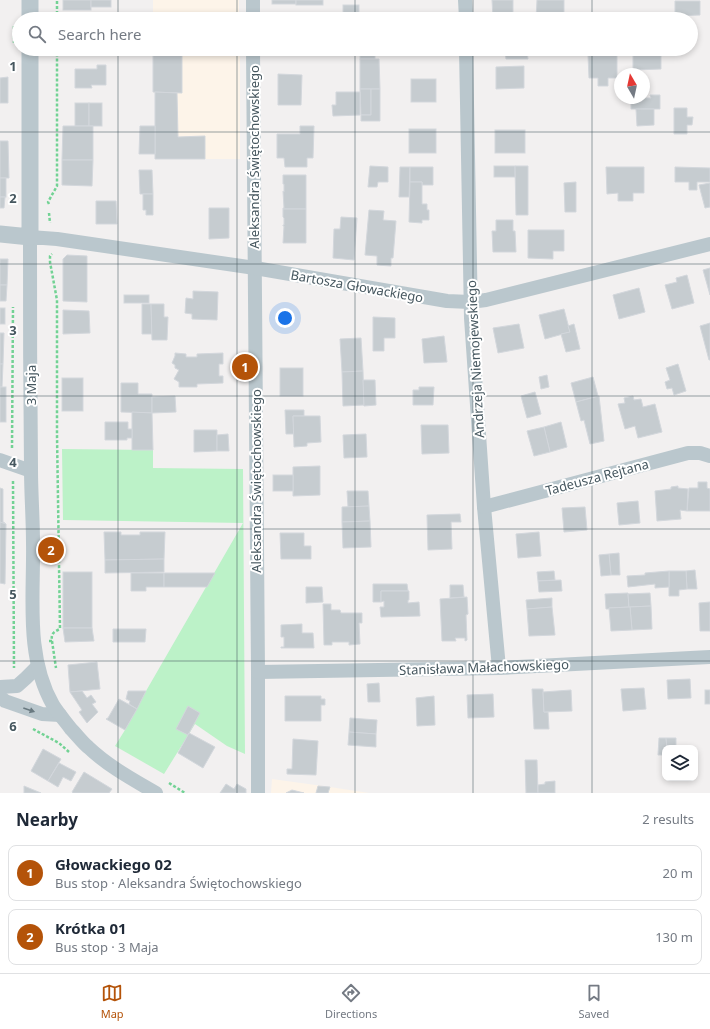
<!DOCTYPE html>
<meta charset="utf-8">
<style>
body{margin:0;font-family:"Noto Sans",sans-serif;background:#f6f6f7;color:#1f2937}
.controls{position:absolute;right:12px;bottom:12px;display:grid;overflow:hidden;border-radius:8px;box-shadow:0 2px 6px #0003}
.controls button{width:36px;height:36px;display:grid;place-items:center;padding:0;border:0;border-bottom:1px solid #e0e1e3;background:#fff;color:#1f2937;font:20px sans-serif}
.compass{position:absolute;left:614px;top:68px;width:36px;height:36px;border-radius:50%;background:#fff;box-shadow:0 2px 6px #0003;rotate:351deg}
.you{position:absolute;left:285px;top:318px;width:14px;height:14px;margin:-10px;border:3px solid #fff;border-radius:50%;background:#1a73e8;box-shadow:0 0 0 6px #1a73e833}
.badge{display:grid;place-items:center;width:26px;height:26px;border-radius:50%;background:#b45309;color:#fff;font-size:13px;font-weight:700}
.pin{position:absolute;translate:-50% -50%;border:2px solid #fff;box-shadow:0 1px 4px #0006}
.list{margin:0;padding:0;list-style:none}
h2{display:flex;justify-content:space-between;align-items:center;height:52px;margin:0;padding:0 16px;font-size:17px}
h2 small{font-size:13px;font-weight:400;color:#747a83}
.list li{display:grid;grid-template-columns:26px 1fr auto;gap:12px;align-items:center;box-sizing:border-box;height:56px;margin:0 8px 8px;padding:0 8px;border:1px solid #e0e1e3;border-radius:8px}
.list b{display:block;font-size:15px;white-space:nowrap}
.list p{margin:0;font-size:13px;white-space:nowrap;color:#747a83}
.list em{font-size:13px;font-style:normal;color:#747a83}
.icon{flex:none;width:22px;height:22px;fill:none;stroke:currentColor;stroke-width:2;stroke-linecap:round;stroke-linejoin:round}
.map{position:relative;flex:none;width:710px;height:793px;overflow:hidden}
.search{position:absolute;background:#fff;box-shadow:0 2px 6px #0003;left:12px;right:12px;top:12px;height:44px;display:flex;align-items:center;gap:10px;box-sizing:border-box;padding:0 14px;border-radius:22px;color:#747a83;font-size:15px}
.sheet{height:180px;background:#fff}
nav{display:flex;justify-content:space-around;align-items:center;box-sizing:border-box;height:56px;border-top:1px solid #e0e1e3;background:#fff;font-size:11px;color:#747a83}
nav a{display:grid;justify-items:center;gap:2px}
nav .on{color:#b45309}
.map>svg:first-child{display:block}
</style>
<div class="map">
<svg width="710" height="793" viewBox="0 0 710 793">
<rect width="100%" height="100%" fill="#f2f0f0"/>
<g fill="#fdf4e9">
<rect x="153" y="0" width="86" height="19"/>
<path d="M153 49H240V159H155V93L153 92Z"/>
<path d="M272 779 330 787 369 793H271Z"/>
</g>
<path fill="#bcf2c8" d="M62 449 153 450V468L243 469 245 754 227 746 195 724 164 774 115 746 125 730 146 691 243 523 63 520Z"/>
<g fill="#c6ccd0" stroke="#d3d7dc">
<rect x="63" y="0" width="28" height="10"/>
<rect x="91" y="0" width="20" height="7"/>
<rect x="272" y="0" width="24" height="4"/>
<rect x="296" y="0" width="27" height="5"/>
<path d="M492 0H513V19H493Z"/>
<path d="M537 0H564V19H536Z"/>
<path d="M675 1H700V15L675 16Z"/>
<rect x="343" y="5" width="16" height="14"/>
<path d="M439 13V19H413V14Z"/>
<rect x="277" y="17" width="24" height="2"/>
<rect x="82" y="18" width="29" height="1"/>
<path d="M153 49H182V93L153 92Z"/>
<rect x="360" y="49" width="15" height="10"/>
<path d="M513 49H527V51L513 52Z"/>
<path d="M527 49H543H537L538 53 527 54Z"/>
<path d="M633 49H661V69L633 70Z"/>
<path d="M527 51 528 59H506L505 52Z"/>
<path d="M617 54V78H608V86H598V78H589L588 55Z"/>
<path d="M360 59H379L380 89H360Z"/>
<path d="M97 65H106V85H91L92 88H75V69H97Z"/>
<path d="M524 66V88L496 89V67Z"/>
<path d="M278 74 302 75 301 105H278Z"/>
<path d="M8 77V103H0V78Z"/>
<rect x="411" y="79" width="25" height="23"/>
<path d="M360 89H371V115H361Z"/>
<path d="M371 89H380V121H361V115H371Z"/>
<path d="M155 92 177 93 178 137 205 136V159H155Z"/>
<path d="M336 92H360V115L333 116 332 105H336Z"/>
<path d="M650 95H660V109H631V98H651Z"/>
<rect x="75" y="103" width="14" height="23"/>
<rect x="89" y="103" width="13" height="23"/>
<path d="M674 108H687V117H693L692 125H687V134H674Z"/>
<path d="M636 109H654V125L637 126Z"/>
<path d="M63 126H93V160H62Z"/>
<path d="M140 126H155V154H139Z"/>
<path d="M300 126H314L313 158H307V167H285L284 158H277V134H300Z"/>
<rect x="409" y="129" width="27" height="24"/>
<rect x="495" y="130" width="30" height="23"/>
<path d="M0 141H8L9 178H0Z"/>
<path d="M62 160H93L92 186 62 185Z"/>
<path d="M370 166 388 167V182H378L377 187H368Z"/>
<rect x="494" y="166" width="21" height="11"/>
<path d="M515 166H528V215H516Z"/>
<path d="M400 167H410L409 197H399Z"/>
<path d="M410 167H433V185H422V182H410Z"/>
<path d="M606 167H644V193H633V201H618V193L607 194Z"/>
<path d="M675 167 710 168V182H697V190H689V182H675Z"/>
<path d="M139 170H152L153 194H140Z"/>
<path d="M283 175H306V209H283V208H284L283 191 284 192V184H283Z"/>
<rect x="0" y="178" width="6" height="19"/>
<path d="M410 182H422V204H427V210H429V220H422V223L409 222Z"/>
<path d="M576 182V212H565L564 183Z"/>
<path d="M710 183V207L705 208 699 185Z"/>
<path d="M143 194H153V215H146V210H143Z"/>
<path d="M0 197H5L4 208H0Z"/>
<path d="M96 201H116L117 224H96Z"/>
<path d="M209 208H229V238L209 239Z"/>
<path d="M283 209H306V243H283L284 226H283V225H284V218L283 217Z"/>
<path d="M369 210 384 211 383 220 396 221 393 258H391V266L377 265V256L365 255Z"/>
<path d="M341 217 357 218 354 260 333 258 334 229H340Z"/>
<path d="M496 220H513V231H515L516 252H493L492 231H496Z"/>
<path d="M528 230H564V251H553V259L528 258Z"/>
<path d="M67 255 87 256V302L63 301V259Z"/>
<path d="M0 259H8L7 285H0Z"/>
<path d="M710 268V295L703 270Z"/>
<path d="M687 275 694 303 672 309 665 285 677 282 676 278Z"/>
<path d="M0 285H7L6 301H0Z"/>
<path d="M639 288 645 312 619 319 613 295Z"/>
<path d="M193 291 218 292 217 320 192 319V314L185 313 186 298 193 299Z"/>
<rect x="124" y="295" width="25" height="8"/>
<path d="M142 304H151L152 334H142Z"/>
<path d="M151 304H164V317H168L167 340H152Z"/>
<rect x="0" y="308" width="5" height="16"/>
<path d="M564 309 570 332 545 339 539 315Z"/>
<path d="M63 310 89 311 90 333 63 334Z"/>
<path d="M373 317 395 318V338H384V351H373Z"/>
<path d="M710 323V360H709L700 326Z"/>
<path d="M519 324 524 348 498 353 493 328Z"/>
<path d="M574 324 580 349 566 352 561 334 570 332 568 326Z"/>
<path d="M0 333H4L3 364H0Z"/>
<path d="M444 336 447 362 424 363 422 339Z"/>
<path d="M361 338 363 371 342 372 340 339Z"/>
<path d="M175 353 186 354V357H197V354L223 353V364H219V376H223V383L197 384V387H179V382L174 379 179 370 175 368V365L172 363 175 356Z"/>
<path d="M0 364H3L2 387H0Z"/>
<path d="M678 364 686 391 674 395 672 388 667 389 665 382 670 380 666 368Z"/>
<rect x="280" y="368" width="23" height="28"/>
<path d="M363 371 364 405 343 406 342 372Z"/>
<path d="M547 375 549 387 541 389 539 377Z"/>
<path d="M593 377 598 396 576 402 571 383Z"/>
<rect x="62" y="378" width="21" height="33"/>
<path d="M363 380H375L376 405 364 406Z"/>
<path d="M121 383H138V394H152V413L121 412Z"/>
<rect x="0" y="387" width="6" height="35"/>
<path d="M419 387H434L433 405H413V390H419Z"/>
<path d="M535 392 541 414 527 418 521 396Z"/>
<path d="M175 396 176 412 152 413V397Z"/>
<path d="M599 396 604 441 590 444 584 420 581 421 576 402Z"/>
<path d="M633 396 634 400 641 399 643 407 655 404 662 432 638 438 635 426 625 429 618 404 625 403 624 398Z"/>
<path d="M285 410H304V416H293L294 434H286Z"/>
<path d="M132 412 152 413 153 450H132Z"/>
<path d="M293 416H320L321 442 307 443V446L294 447Z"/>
<path d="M105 422H128V429H132V438H127V440H105Z"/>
<path d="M561 422 567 447 550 452 544 427Z"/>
<path d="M421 425H448L449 453 422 454Z"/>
<path d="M544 427 550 452 534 456 527 431Z"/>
<path d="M194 430H217V451L194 452Z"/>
<path d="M228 434 229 451H217V435Z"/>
<path d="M366 434 367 457 344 458 343 435Z"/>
<path d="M320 466V495L293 496V467Z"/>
<rect x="273" y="475" width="20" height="16"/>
<path d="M698 482H707V488L710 489V511H687L689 488H698Z"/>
<path d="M678 486V488L688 489 687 511 680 510 681 519 657 521 655 491 671 489V487Z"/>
<path d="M0 488 3 489V522L5 523V524L0 522Z"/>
<path d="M347 491H368L369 506 348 507Z"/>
<path d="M638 501 640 523 619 525 617 503Z"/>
<path d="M369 506 370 521 342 522V507Z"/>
<path d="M585 507 587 530 564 532 562 508Z"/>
<path d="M460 514 461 522H451L452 549 428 550 427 515Z"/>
<path d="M370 521 371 547 343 548 342 522Z"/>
<path d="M0 522 6 524 5 584 0 583Z"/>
<path d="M104 532H121V535H140V532H165L164 559 105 560Z"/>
<path d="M539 532 541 556 518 558 516 534Z"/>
<path d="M280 533H304V546H311V559H281Z"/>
<path d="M619 553 620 575H611L609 554Z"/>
<path d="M609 554 611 575 601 576 599 555Z"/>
<path d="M164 559V572L105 573V560Z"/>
<path d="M695 570 697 589H687L686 571Z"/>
<path d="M554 571 555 580 538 581 537 572Z"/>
<path d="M669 571H686L687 589 679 590V596H669Z"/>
<path d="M669 571V587L655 588V584L628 587 627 576 645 575V573Z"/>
<rect x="63" y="572" width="29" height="56"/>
<path d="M131 573H164V587H146V591H131Z"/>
<path d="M164 573H215L207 587H164Z"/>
<path d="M561 580 562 591 539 592 538 581Z"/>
<path d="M373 584H407L408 591H381V602H373Z"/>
<path d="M450 585H463L464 597 450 598Z"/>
<path d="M306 587H322L323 602 306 603Z"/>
<path d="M381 591H409V600H408V603L419 602 420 616 381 617 380 607H384V601L381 602Z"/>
<path d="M628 593 629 607 609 608V609H606L605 594Z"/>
<path d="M650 593 651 606 629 607 628 594Z"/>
<path d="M467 597 468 614 466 615 467 640 465 641V638H455L456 641H442L440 599Z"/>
<path d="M552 598V607L527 609 526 600Z"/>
<path d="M710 602V631H700L699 603Z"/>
<path d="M323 604H331V610H340L341 613H362V623H359L360 644 349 645V642H332V645H324Z"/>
<path d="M651 606 652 629 632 630 630 607Z"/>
<path d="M552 607 555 635 529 636 527 609Z"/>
<path d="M630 607 632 630 611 631 609 608Z"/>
<path d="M302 624V633H313L314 648H281V647H284V637H281V625Z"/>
<path d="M63 628H92L94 641 65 642Z"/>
<path d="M113 629H146L145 642H113Z"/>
<path d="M97 662 100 689 70 692 68 665Z"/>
<path d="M690 679 691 698 668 699 667 680Z"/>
<path d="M379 683 380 702H368L367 684Z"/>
<path d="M644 688 646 709 623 711 621 689Z"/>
<path d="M532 689H543L544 712H548L549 729H534Z"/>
<path d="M571 690 572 711 544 712 543 692Z"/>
<rect x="705" y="690" width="5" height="14"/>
<path d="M82 691 87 698 91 695 96 702 92 704 98 712 87 723 79 712 82 710 70 692Z"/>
<path d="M128 691H146L137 709 129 704 130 701 126 699Z"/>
<path d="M493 694 494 717 468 718 467 695Z"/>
<path d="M285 696H321V699H325V705H321V721H285Z"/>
<path d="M434 696 435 725 417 726 416 698Z"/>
<path d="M119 699 137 709 125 730 106 719 108 718Z"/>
<path d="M188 706 200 713 188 735 176 729Z"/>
<path d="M350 718 377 720 376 734 349 732Z"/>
<path d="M349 732 376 734V747L348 745Z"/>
<path d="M189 733 215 747 203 768 178 753Z"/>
<path d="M659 738H666L667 748H665V755H658Z"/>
<path d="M666 738H676V748H667Z"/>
<path d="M293 739 318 741 316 775 287 774V769H292Z"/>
<path d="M43 749 61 759 48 781 31 771Z"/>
<path d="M525 760H537L538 793H526Z"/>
<path d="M59 763 76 772 71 781 63 777 58 787 48 781Z"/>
<path d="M84 772 112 789 109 793H73L72 792Z"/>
<path d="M555 781V793H538V785L545 784V782Z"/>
<path d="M226 784 234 789 237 784 246 789V793H220Z"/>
<path d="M24 786 41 793H24Z"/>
<path d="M318 786 330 787 328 793H316Z"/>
<path d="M292 790 304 793H286Z"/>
</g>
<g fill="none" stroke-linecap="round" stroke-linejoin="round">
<g stroke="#72d294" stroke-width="2.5" stroke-dasharray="3 2" stroke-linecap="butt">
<path d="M57 19V0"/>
<path d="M14 26V43"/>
<path d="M49 204 48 202 57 186V49"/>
<path d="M49 213 50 223"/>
<path d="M12 448 13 307"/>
<path d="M13 481 14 668"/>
<path d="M49 641H52C51 634 53 632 60 629L57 435V300L50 262V256L52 254"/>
<path d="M52 641 56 668"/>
<path d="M33 729 59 743 69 752"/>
<path d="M169 783 185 793"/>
</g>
<g stroke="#bac7cd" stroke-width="14">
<path d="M253 0V19"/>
<path d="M465 0 466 19"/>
<path d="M253 49 258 672V793"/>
<path d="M466 49 471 318 484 507 499 668"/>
<path d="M0 460 31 471"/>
<path d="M484 507 688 453H700L710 456"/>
<path d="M258 672 499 668 710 657"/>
<path d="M0 687 17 686 26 678 38 666"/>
<path d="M0 697 5 701 42 714 60 715"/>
<path d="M156 793C132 779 108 766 88 747 82 742 77 735 71 729 65 721 58 713 53 705 25 656 34 596 33 543 33 518 31 494 31 469 30 392 30 314 30 237L57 239 255 268 447 301 470 302 486 300 710 244"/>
</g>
<g stroke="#bac7cd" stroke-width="17">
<path d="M30 0V19"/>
<path d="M0 234 30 237V49"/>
</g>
</g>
<defs><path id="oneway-solid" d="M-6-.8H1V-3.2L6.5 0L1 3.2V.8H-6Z"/></defs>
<use fill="#697980" href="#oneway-solid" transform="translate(29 710) rotate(19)"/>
<path fill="none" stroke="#46575f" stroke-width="1" stroke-opacity="0.55" d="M118 0V19M237 0V19M355 0V19M473 0V19M592 0V19M118 49V793M237 49V793M355 49V793M473 49V793M592 49V793M0 132H710M0 264H710M0 396H710M0 529H710M0 661H710"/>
<g text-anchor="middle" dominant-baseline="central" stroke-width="4" stroke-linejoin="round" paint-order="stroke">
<g font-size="13" fill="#46575f" stroke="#fff">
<text transform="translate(254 157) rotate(-90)">Aleksandra Świętochowskiego</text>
<text transform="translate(357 286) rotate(10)">Bartosza Głowackiego</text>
<text transform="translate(475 359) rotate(-93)">Andrzeja Niemojewskiego</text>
<text transform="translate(31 385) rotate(-90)">3 Maja</text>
<text transform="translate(597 477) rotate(-15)">Tadeusza Rejtana</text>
<text transform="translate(256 481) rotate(-90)">Aleksandra Świętochowskiego</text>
<text transform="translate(484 667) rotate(-2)">Stanisława Małachowskiego</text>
</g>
</g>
<g font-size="13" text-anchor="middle" font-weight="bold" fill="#46575f" stroke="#fff" stroke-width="4" stroke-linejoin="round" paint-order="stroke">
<text x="13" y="71">1</text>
<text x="13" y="203">2</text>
<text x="13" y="335">3</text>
<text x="13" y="467">4</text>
<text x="13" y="599">5</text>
<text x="13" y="731">6</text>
</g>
</svg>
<div class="controls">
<button><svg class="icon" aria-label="layers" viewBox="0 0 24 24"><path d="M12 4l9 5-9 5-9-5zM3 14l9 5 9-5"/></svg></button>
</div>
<svg class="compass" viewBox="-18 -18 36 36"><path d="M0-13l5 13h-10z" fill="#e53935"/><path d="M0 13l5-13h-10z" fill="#747a83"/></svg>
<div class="you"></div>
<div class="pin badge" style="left:245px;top:367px">1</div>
<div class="pin badge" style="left:51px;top:550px">2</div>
<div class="search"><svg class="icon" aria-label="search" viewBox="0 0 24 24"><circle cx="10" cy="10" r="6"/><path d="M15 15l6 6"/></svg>Search here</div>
</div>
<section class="sheet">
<h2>Nearby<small>2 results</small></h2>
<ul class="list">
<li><span class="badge">1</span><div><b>Głowackiego 02</b><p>Bus stop · Aleksandra Świętochowskiego</p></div><em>20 m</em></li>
<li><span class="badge">2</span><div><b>Krótka 01</b><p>Bus stop · 3 Maja</p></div><em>130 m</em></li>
</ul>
</section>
<nav>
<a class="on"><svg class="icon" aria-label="map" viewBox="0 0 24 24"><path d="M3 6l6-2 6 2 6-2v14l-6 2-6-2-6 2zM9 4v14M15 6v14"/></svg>Map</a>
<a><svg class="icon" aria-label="directions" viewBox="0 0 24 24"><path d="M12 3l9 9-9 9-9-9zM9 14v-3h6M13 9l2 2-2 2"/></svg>Directions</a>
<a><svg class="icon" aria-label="saved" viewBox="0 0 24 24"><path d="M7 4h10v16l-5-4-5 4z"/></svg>Saved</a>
</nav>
